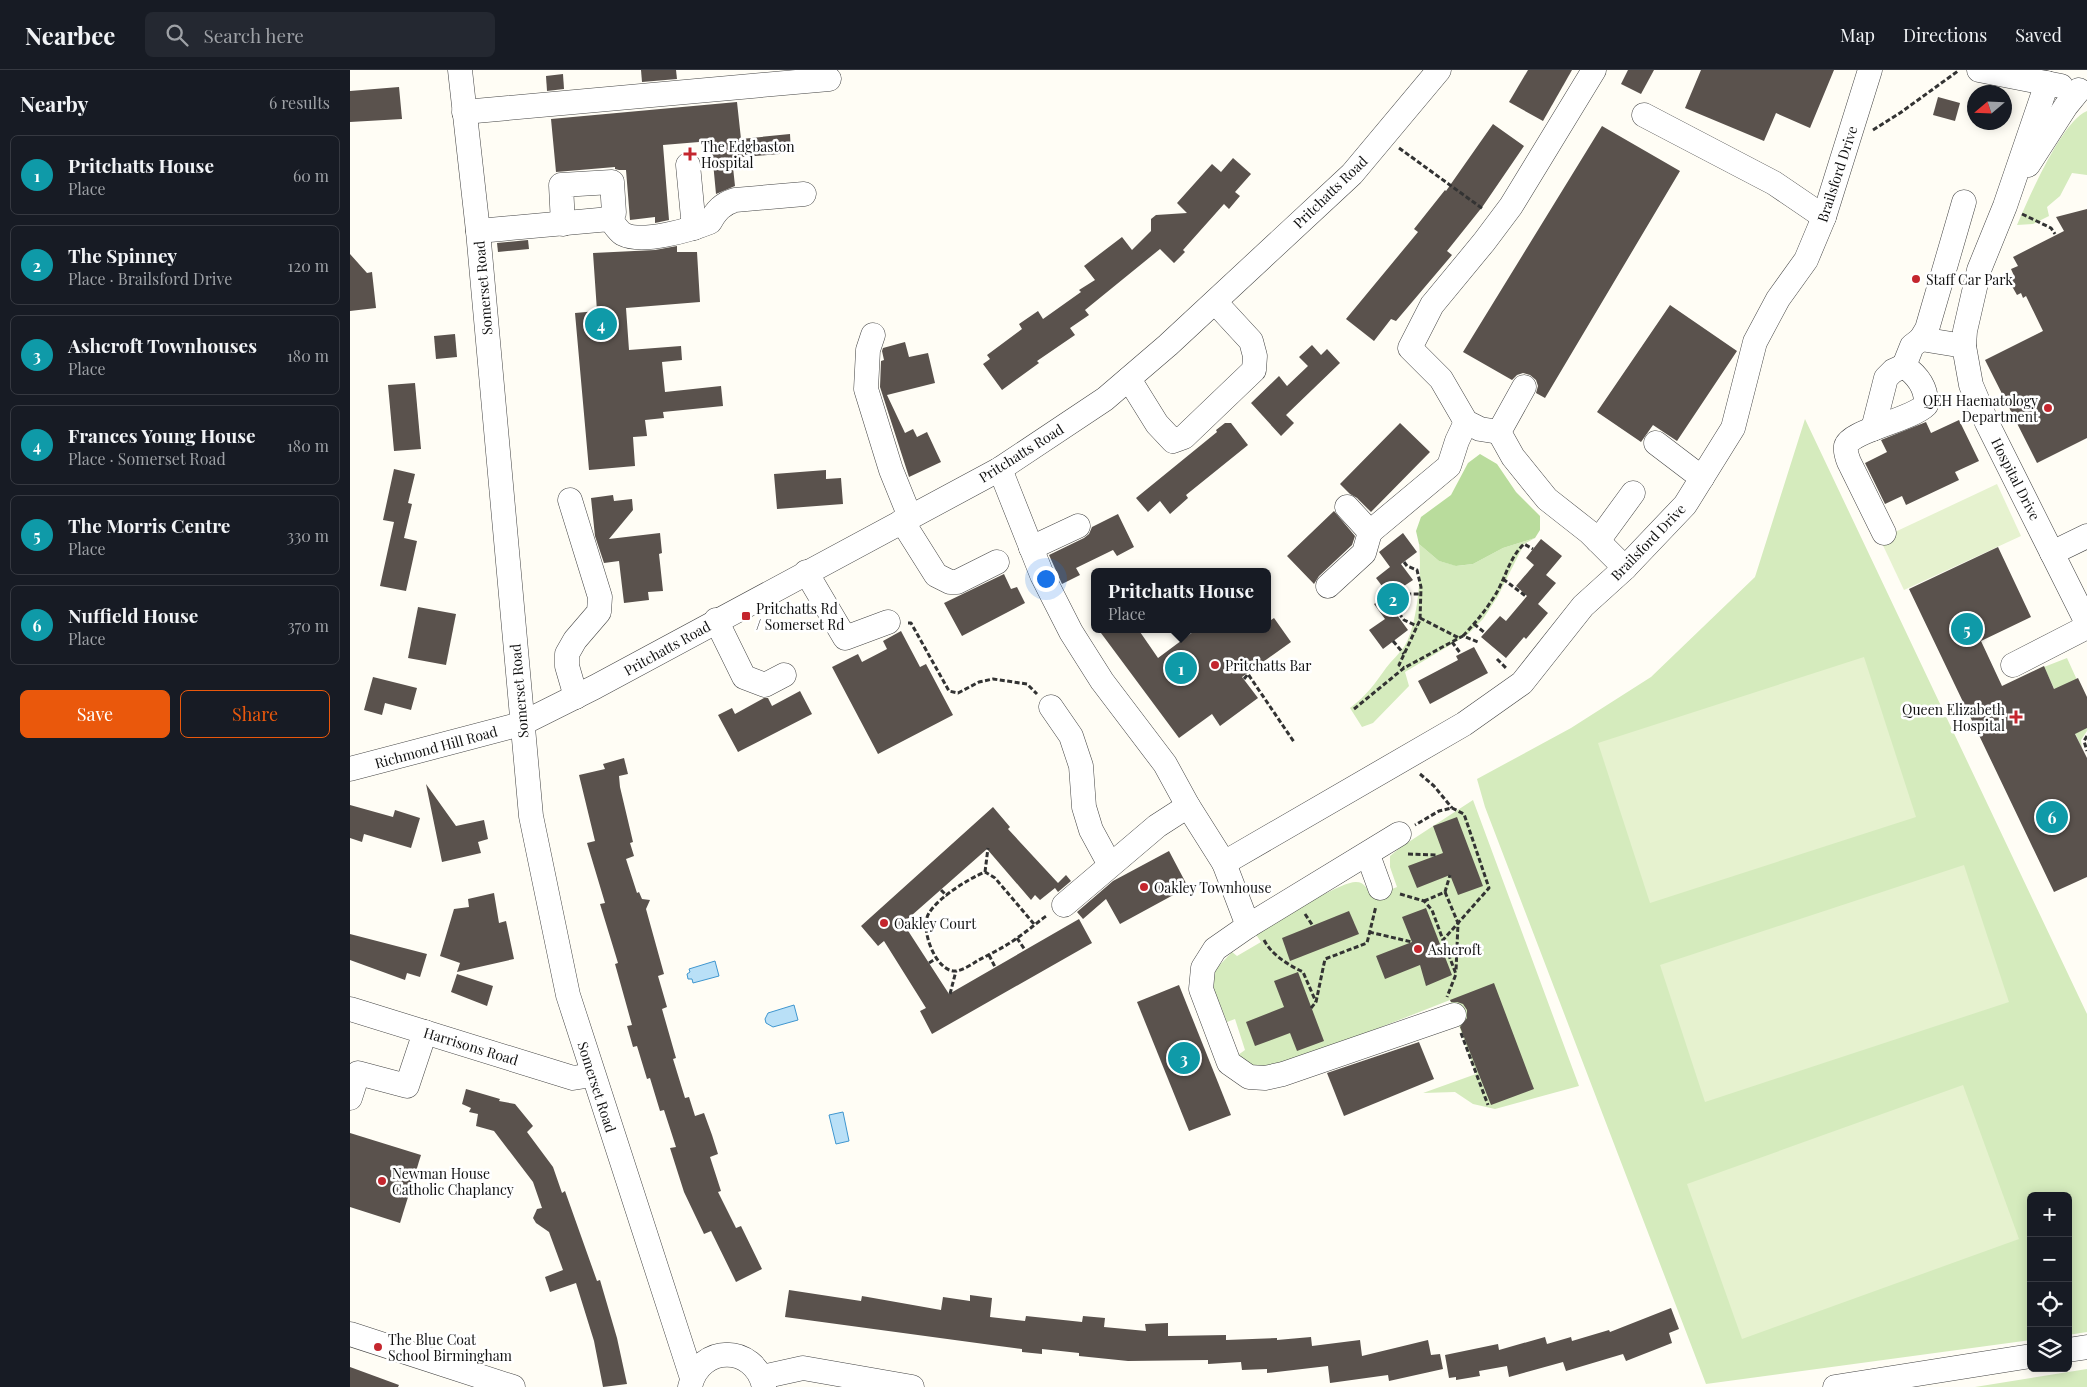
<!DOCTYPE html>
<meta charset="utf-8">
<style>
body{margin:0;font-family:"Playfair Display",serif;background:#242831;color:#f1f3f6}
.controls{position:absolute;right:15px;bottom:15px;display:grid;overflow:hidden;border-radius:8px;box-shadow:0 2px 12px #0003}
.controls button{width:45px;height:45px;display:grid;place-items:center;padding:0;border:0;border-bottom:1px solid #363941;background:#171b24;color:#f1f3f6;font:25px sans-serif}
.compass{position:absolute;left:1617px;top:15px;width:45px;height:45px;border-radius:50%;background:#171b24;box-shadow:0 2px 12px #0003;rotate:251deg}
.you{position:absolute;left:695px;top:508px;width:18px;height:18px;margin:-12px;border:4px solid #fff;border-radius:50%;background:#1a73e8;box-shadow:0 0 0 8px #1a73e833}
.badge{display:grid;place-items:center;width:32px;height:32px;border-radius:50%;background:#ea580c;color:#fff;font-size:16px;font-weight:700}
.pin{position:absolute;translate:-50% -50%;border:2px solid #fff;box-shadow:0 1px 5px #0006}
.popup{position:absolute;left:741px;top:498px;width:180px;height:65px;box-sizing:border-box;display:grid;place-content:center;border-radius:8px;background:#171b24;filter:drop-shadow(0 1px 4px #0005);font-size:16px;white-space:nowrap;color:#9ea1a6}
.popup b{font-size:19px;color:#f1f3f6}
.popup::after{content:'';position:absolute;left:50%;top:100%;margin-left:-10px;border:10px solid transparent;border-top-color:#171b24}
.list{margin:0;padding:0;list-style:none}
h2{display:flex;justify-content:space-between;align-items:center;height:65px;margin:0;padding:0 20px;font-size:21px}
h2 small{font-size:16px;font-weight:400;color:#9ea1a6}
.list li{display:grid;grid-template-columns:32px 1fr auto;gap:15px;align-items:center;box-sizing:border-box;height:80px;margin:0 10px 10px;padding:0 10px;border:1px solid #363941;border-radius:8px}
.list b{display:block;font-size:19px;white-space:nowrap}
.list p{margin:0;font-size:16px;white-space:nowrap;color:#9ea1a6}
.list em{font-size:16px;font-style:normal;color:#9ea1a6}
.actions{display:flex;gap:10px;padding:15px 20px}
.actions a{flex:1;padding:11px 0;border:1px solid #ea580c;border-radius:8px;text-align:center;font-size:18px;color:#ea580c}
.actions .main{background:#ea580c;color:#fff}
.icon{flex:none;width:28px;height:28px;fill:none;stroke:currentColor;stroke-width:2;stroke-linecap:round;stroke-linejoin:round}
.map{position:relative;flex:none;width:1737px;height:1317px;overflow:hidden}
header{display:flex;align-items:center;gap:30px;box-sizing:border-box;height:70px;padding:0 25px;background:#171b24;border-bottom:1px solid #363941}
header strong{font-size:24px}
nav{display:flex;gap:28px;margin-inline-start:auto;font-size:18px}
.search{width:350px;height:45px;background:#242831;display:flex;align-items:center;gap:12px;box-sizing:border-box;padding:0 18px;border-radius:8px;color:#9ea1a6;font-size:19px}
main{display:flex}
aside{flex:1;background:#171b24}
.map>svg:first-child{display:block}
</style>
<header>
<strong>Nearbee</strong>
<div class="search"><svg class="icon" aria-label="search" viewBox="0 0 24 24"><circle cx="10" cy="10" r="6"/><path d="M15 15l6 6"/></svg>Search here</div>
<nav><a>Map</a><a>Directions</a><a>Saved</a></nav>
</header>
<main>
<aside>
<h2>Nearby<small>6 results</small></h2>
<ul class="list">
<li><span class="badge" style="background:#0f9aa8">1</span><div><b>Pritchatts House</b><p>Place</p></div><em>60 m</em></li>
<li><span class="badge" style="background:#0f9aa8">2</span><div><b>The Spinney</b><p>Place · Brailsford Drive</p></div><em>120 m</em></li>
<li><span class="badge" style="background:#0f9aa8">3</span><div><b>Ashcroft Townhouses</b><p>Place</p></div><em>180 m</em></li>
<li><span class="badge" style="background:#0f9aa8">4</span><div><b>Frances Young House</b><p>Place · Somerset Road</p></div><em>180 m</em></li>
<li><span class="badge" style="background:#0f9aa8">5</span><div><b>The Morris Centre</b><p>Place</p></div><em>330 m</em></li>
<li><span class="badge" style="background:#0f9aa8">6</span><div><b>Nuffield House</b><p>Place</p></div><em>370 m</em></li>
</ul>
<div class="actions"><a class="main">Save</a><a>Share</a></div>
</aside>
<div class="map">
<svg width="1737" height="1317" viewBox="0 0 1737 1317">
<rect width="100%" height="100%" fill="#fffdf5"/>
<g fill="#d5ebbd">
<path d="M1737 41V105L1722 103 1710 126 1697 137 1699 146 1683 154 1667 155C1679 128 1711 52 1737 41Z"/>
<path d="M1455 349 1737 944V1262L1718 1265V1126H1681V1270L1356 1314 1135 737 1127 709 1221 658 1301 607 1405 507Z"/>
<path d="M1185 468 1174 474 1148 526 1133 549 1117 565 1055 602 1059 616 1023 653 1012 657 1000 638C1017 625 1024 615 1036 598 1042 590 1049 584 1054 577 1068 556 1072 499 1069 474L1089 491 1107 496 1123 494 1153 478Z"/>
<path d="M1717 588 1737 632V661L1731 670 1732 678 1694 597Z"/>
<path d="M1123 730 1229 1016 1145 1039 1123 1034 1105 1022 1073 1023 1126 1004 1100 930 970 981 916 998H904L888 985 895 980 885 949 877 952 862 915 864 901 882 882 887 886 911 872 905 863C922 854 991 811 1006 812 1015 812 1018 820 1022 827L1047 817 1040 797V786L1051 777Z"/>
<path d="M1737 1299V1317H1625Z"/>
</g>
<path fill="#b9dc9c" d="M1130 384 1147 394 1166 422 1190 446V460L1185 468 1153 478 1123 494 1106 496 1089 491 1069 474 1066 461 1071 447 1101 425 1118 393Z"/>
<g fill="#e6f2cf">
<path d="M1647 414 1671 466 1554 520 1530 469Z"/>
<path d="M1514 587 1566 747 1300 833 1248 673Z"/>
<path d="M1614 795 1659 932 1355 1032 1310 895Z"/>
<path d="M1613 1015 1669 1169 1392 1269 1337 1114Z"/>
</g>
<g fill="#b9e0f7" stroke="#3f96cf">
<path d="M365 891 369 906 343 913 342 909H338L337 904 340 902 339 899Z"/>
<path d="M444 935 448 950 423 957 416 953 415 949 418 943Z"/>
<path d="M493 1042 499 1071 486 1074 479 1045Z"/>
</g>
<g fill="#5a524d">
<path d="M291 0H326L327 9 292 12Z"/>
<path d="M1178 0H1222L1193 51 1159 32Z"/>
<path d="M1278 0H1304L1291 24 1271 14Z"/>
<path d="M1351 0H1484L1460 58 1426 43 1414 71 1335 38Z"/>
<path d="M213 4 214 19 197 21 196 6Z"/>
<path d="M49 17 52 49 0 52V21Z"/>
<path d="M1588 27 1610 33 1605 51 1583 45Z"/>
<path d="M387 32 391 69 440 64 441 83 382 88 385 116 366 124 361 71 313 75 319 150 305 153V147L280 150 276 100H269L265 99V97L206 102 201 49Z"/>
<path d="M1143 54 1174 76 1133 136 1097 181 1102 185 1046 251 1041 249 1024 271 996 249 1068 162 1064 159 1095 120 1096 121Z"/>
<path d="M1252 56 1330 101 1195 328 1186 323 1188 316 1186 310 1180 305 1173 303 1167 305 1162 310 1113 282Z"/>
<path d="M883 88 901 104 885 122 890 126 879 139 874 134 833 180 835 182 824 193 810 179 735 240 739 245 720 258 725 265 687 291 689 293 652 320 633 294 640 289 637 285 672 259 669 254 688 241 693 249 731 222 729 220 745 210 734 196 772 167 782 180 801 161V149L806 145 837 143 827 133 862 94 871 102Z"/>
<path d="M1737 139V368L1687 393 1635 290 1693 261 1676 226 1673 228 1671 223 1667 225 1659 211 1665 208 1661 199 1668 196 1663 187 1714 161 1706 147Z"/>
<path d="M178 170 179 179 148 182 147 173Z"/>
<path d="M327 176V182H347L350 232 276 238 279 280 331 276 332 290 312 292 315 322 371 316 373 336 313 342 314 348 295 350 297 366 283 367 285 396 239 400 225 243 247 241 243 183 305 180Z"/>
<path d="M0 184 17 203 22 202 26 238 0 241Z"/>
<path d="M1320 235 1387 281 1327 371 1303 355 1291 372 1247 342Z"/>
<path d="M105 264 107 287 86 289 84 266Z"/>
<path d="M555 272 559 287 578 283 585 313 537 325 555 363 563 359 567 367 577 362 591 392 559 407 530 317 531 291 534 290 532 281 533 278Z"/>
<path d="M962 275 971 285 977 279 990 293 936 345 944 353 931 366 901 333 929 306 937 316 958 296 949 287Z"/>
<path d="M65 313 71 379 44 381 38 315Z"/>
<path d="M1609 350 1629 391 1605 402 1609 410 1556 435 1552 426 1535 434 1515 393 1537 382 1531 370 1576 352 1581 363Z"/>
<path d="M875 353H881L898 375 836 425 838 428 820 444 810 431 798 442 786 428 867 362 866 360Z"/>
<path d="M1050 353 1080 382 1021 442 1007 428 1000 424 990 414Z"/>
<path d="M44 399 65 404 58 433 62 434 54 468 67 471 56 521 30 516 44 452 33 450Z"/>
<path d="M476 400V409L491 408 493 434 427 439 424 404Z"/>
<path d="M263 425 264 431 282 429 283 440 259 469 310 463 312 483 309 484 313 521 298 522 299 530 274 533 269 491 254 493 245 466 241 428Z"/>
<path d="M984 441 1005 466 1002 475 969 506 964 514 937 486Z"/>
<path d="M768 444 784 477 767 486 763 480 726 498 730 505 712 514 699 485 734 468 739 464 742 457Z"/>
<path d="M1053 463 1067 482 1051 494 1063 510 1048 520 1059 536 1047 545 1058 560 1033 579 1019 560 1035 549 1024 534 1038 524 1026 508 1040 497 1029 482Z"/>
<path d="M1191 469 1212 486 1196 505 1206 513 1188 534 1198 543 1176 569 1174 567 1156 588 1131 567 1150 546 1156 551 1177 526 1166 516 1184 495 1176 488Z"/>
<path d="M1648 477 1681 547 1631 571 1652 616 1694 596 1704 619 1728 608 1737 627V658L1725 664 1737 688V807L1704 822 1559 519Z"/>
<path d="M654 504 661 519 667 517 675 533 612 566 594 533Z"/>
<path d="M68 537 106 544 96 595 58 588Z"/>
<path d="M924 548 941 572 892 607 908 628 870 656 862 644 829 668 748 559H788L808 588 847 559H917V553Z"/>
<path d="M551 561 570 597 576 594 603 645 528 684 482 597 508 584 512 592 537 579 533 571Z"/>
<path d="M1124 577 1138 603 1080 634 1068 611 1108 590 1106 586Z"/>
<path d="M23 607 67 618 61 640 35 633 32 645 14 640Z"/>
<path d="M450 621 462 644 388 682 368 645 382 638 385 644 414 628H418L422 636Z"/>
<path d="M274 688 278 704 269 706 270 717 283 772 280 773 284 786 276 789 287 823 289 822 292 829 300 830 296 839 314 904 308 906 317 937 312 939 326 988 323 989 335 1028 339 1027 345 1046 354 1043 362 1065 368 1084 360 1087 371 1121 368 1122 386 1158 391 1156 412 1199 386 1212 361 1161 354 1164 334 1122 320 1078 326 1077 314 1040 310 1041 300 1008 297 1009 287 976 283 977 277 956 282 955 265 894 268 893 250 834 255 833 237 773 245 771 229 705 255 699 253 694Z"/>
<path d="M76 714 106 756 134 750 138 769 128 772 131 783 92 792Z"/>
<path d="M0 735 43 747 45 740 70 748 61 778 14 764 12 772 0 768Z"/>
<path d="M643 737 660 757 658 759 708 813 716 805 721 811 708 822 705 818 690 830 685 825 681 830 637 779 553 853 599 924 729 849 742 873 582 964 570 941 576 938 534 871 528 876 511 856Z"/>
<path d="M1107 747 1133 816 1108 825 1100 805 1067 818 1058 796 1093 783 1083 756Z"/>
<path d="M819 781 838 817 770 854 756 829 733 849 727 842 763 811Z"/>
<path d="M144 823 149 853 156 851 164 889 107 902 110 893 90 886 104 839 119 837 118 829Z"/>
<path d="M1076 838 1102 905 1076 916 1070 895 1035 909 1026 886 1062 872 1052 847Z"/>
<path d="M999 841 1009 864 940 891 932 868Z"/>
<path d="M0 864 77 884 70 907 57 903 55 910 0 890Z"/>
<path d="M948 902 974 971 947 981 940 963 905 976 896 952 934 937 924 911Z"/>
<path d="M107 904 143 916 137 936 101 922Z"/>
<path d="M1144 913 1184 1019 1141 1035 1110 957 1117 948V940L1113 934 1107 932H1101L1100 930Z"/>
<path d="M829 915 881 1045 839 1061 787 932Z"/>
<path d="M1069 972 1084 1009 994 1046 977 1003Z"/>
<path d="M116 1019 150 1029 149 1031 165 1034 183 1056 177 1062 203 1097 212 1123 215 1121 247 1211 250 1210 267 1268 277 1314 253 1317 244 1271 226 1213 200 1222 195 1207 213 1200 199 1162 186 1153 183 1148 187 1139 192 1138 183 1112 144 1061 126 1056 128 1044 119 1042 121 1038 112 1034Z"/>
<path d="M0 1063 71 1085 50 1153 0 1137Z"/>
<path d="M439 1220 511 1231 512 1226 591 1240 593 1227 620 1231V1225L642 1228 640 1247 675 1251 676 1246 732 1252 733 1246 755 1248 754 1257 796 1261 795 1254 818 1253V1266L876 1265V1270L927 1268V1270L961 1267 962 1276 1010 1270 1012 1286 1078 1270 1081 1285 1090 1284 1093 1299 1039 1311 1038 1305 980 1313 978 1296 917 1303V1299L892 1300 891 1292 858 1294V1290L778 1291 729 1286V1283L692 1279V1284L672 1282V1279L649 1276 435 1247Z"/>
<path d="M1321 1238 1329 1259 1319 1263 1322 1273 1276 1291 1273 1284 1216 1301 1213 1292 1159 1307 1157 1296 1129 1301 1130 1306 1106 1310V1307L1099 1308 1095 1285 1148 1274 1149 1280 1195 1267 1197 1274 1221 1267 1222 1271 1259 1260 1260 1262Z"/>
<path d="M0 1297 49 1315 48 1317H0Z"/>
</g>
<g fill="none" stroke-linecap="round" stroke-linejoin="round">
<defs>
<g id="minor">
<path d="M110 0 128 161 181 746 218 925 342 1308"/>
<path d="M1629 0 1711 16"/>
<path d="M1697 13 1655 136 1629 200 1615 261 1614 276 1621 315 1637 353 1737 553"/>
<path d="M114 42 479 9"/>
<path d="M1294 45 1424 113 1474 147"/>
<path d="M338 95 344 158"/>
<path d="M1678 95 1716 36 1729 20"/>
<path d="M213 154 211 115 262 112 264 143 260 149"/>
<path d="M128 161 260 149C264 154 268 161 273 164 292 174 340 160 360 152 366 141 372 134 385 130L454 124"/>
<path d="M523 265 518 280 516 319 541 400 560 447"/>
<path d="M1571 269 1577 259 1614 132"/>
<path d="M779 309 807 354 823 371 834 367 904 300 905 286 901 271 865 232"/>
<path d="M1174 317 1149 362 1163 387 1197 429 1239 462 1275 498"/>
<path d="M1523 359 1536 308 1543 301 1554 296"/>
<path d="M1149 362 1130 359 1116 352 1091 309 1060 278 1082 235 1134 172 1161 136 1244 0"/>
<path d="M1306 373 1352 408"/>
<path d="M650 399 692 505 721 562 752 611 815 694 838 736 874 793 1114 654 1172 613 1233 536 1275 498 1335 435 1383 358 1405 272 1428 229 1456 190 1474 147 1520 0"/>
<path d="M220 430 250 527 249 542 225 570 217 584V596L226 627"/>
<path d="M997 437 1020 462 1099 396 1107 371 1116 352"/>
<path d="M552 451 586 505 600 512H607L647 492"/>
<path d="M1534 463 1499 392C1497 387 1495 382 1496 376 1500 361 1561 350 1576 335 1577 318 1567 305 1554 296L1562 276 1571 269 1614 276"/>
<path d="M1248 471 1283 423"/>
<path d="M681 478 728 456"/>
<path d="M1702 483 1737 466"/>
<path d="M456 502 495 568 538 552"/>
<path d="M978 516 1014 483 1020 462"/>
<path d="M366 550 394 607 415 615 434 605"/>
<path d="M1663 595 1737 557"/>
<path d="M701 637 721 666 731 696 734 737 741 760 760 795"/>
<path d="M0 699 171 654 245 617 650 399 755 329 818 275 1002 104 1089 0"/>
<path d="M1049 764 898 856 865 879 853 898 851 919 879 993 899 1007 915 1008 933 1004 1104 945"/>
<path d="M1018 785 1030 818"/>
<path d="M874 793 898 856"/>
<path d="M714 835 807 756 838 736"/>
<path d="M0 939 223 1008 242 1005"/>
<path d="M0 1028 8 1003 57 1016 75 962"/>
<path d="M0 1264 163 1317"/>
<path d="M1718 1280 1737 1277"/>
<path d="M412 1307 453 1298 562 1317"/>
<path d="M340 1317C349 1274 405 1274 414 1317"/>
<path d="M1485 1317 1681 1286"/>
</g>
</defs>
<use href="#minor" stroke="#444" stroke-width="25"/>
<g stroke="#333" stroke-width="3" stroke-dasharray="5 2.5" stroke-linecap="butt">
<path d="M1523 60 1550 43 1608 1"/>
<path d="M1049 78 1133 139"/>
<path d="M1672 144 1701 158 1705 164"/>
<path d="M1054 492 1057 496 1067 500 1071 517 1070 550 1049 595 1054 598"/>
<path d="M1153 509 1177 527"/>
<path d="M1050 519 1059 524H1070"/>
<path d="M1049 543 1054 550 1067 556"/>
<path d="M1070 548 1109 568"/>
<path d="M558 553H561L599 621 608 623 629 612 643 609 677 614 687 624"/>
<path d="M1124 554 1135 563"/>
<path d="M1113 566C1126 552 1137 539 1147 522 1156 506 1160 487 1174 474L1183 479"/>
<path d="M1043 571 1054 584"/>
<path d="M1102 572 1111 584"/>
<path d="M1147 589 1157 599"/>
<path d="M894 609 898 604 944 672"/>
<path d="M1004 639 1054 598 1109 568 1113 566 1128 572"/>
<path d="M1737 666 1734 671 1737 681"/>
<path d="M1070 704 1084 716 1102 738"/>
<path d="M1058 784 1086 785"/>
<path d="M635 802 638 778"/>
<path d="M591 820 597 826"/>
<path d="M1095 822 1108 853 1106 901"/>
<path d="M1050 824 1074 831 1082 840 1093 870 1139 818 1114 744 1102 738 1089 741 1065 755"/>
<path d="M1074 831 1095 822 1100 805"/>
<path d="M955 844 963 856"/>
<path d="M684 854 645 808 635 802C618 809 589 827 579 843 569 858 586 903 606 901 613 900 621 895 627 891 640 884 655 877 667 868 678 861 687 852 698 845"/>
<path d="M548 858 575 859"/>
<path d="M1019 862 1062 872"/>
<path d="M667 868 675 880"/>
<path d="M914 870C922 885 938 895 953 902L966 932"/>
<path d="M1093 870 1106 904 1097 927"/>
<path d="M639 885 645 897"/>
<path d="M579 893 587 888"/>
<path d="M600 924 606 901"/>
<path d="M961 938 966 932 975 889 1017 873 1026 836"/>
<path d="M1111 963 1138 1035"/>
</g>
<use href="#minor" stroke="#fff" stroke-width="24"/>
</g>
<g fill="#c4262e" stroke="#fff" stroke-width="2">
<path d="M337.5 76.5h5v5h5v5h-5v5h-5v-5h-5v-5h5z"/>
<circle cx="1566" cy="209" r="5"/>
<circle cx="1698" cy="338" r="5"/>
<rect x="391" y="541" width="10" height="10" rx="2.5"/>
<circle cx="865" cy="595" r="5"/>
<path d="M1663.5 639.5h5v5h5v5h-5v5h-5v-5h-5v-5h5z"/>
<circle cx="794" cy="817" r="5"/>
<circle cx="534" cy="853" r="5"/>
<circle cx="1068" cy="879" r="5"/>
<circle cx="32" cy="1111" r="5"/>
<circle cx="28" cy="1277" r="5"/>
</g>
<g text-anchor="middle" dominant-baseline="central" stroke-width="5" stroke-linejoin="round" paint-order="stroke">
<g font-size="14" fill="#111" stroke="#fff" text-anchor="start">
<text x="351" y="76">The Edgbaston<tspan x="351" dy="16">Hospital</tspan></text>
<text x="1576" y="209">Staff Car Park</text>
<text x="1688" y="330" text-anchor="end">QEH Haematology<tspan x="1688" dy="16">Department</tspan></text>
<text x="406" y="538">Pritchatts Rd<tspan x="406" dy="16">/ Somerset Rd</tspan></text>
<text x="875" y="595">Pritchatts Bar</text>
<text x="1655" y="639" text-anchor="end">Queen Elizabeth<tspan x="1655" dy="16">Hospital</tspan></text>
<text x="804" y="817">Oakley Townhouse</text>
<text x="544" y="853">Oakley Court</text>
<text x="1078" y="879">Ashcroft</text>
<text x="42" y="1103">Newman House<tspan x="42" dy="16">Catholic Chaplancy</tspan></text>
<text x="38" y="1269">The Blue Coat<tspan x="38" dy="16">School Birmingham</tspan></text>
</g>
<g font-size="14" fill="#111" stroke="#fff">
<text transform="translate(1487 104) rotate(-72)">Brailsford Drive</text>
<text transform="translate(980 122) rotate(-44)">Pritchatts Road</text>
<text transform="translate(133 218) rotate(-95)">Somerset Road</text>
<text transform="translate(671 383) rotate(-32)">Pritchatts Road</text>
<text transform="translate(1666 409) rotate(63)">Hospital Drive</text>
<text transform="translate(1298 472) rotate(-46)">Brailsford Drive</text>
<text transform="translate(317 578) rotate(-29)">Pritchatts Road</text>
<text transform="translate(169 621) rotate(-95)">Somerset Road</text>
<text transform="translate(86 677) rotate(-15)">Richmond Hill Road</text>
<text transform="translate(121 976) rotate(17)">Harrisons Road</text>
<text transform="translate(247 1017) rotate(72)">Somerset Road</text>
</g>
</g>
</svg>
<div class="controls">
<button>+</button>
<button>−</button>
<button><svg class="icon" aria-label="locate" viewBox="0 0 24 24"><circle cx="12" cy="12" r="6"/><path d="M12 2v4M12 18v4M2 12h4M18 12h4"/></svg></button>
<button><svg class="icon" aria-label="layers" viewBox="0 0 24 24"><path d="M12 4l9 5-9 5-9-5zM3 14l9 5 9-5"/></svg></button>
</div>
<svg class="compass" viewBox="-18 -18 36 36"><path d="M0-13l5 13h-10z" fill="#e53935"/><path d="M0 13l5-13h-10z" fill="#9ea1a6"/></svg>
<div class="you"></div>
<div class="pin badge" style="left:831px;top:598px;background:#0f9aa8">1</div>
<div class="popup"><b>Pritchatts House</b>Place</div>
<div class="pin badge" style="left:1043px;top:529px;background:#0f9aa8">2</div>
<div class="pin badge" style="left:834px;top:988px;background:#0f9aa8">3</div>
<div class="pin badge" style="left:251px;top:254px;background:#0f9aa8">4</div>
<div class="pin badge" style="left:1617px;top:559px;background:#0f9aa8">5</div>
<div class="pin badge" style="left:1702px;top:747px;background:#0f9aa8">6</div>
</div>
</main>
